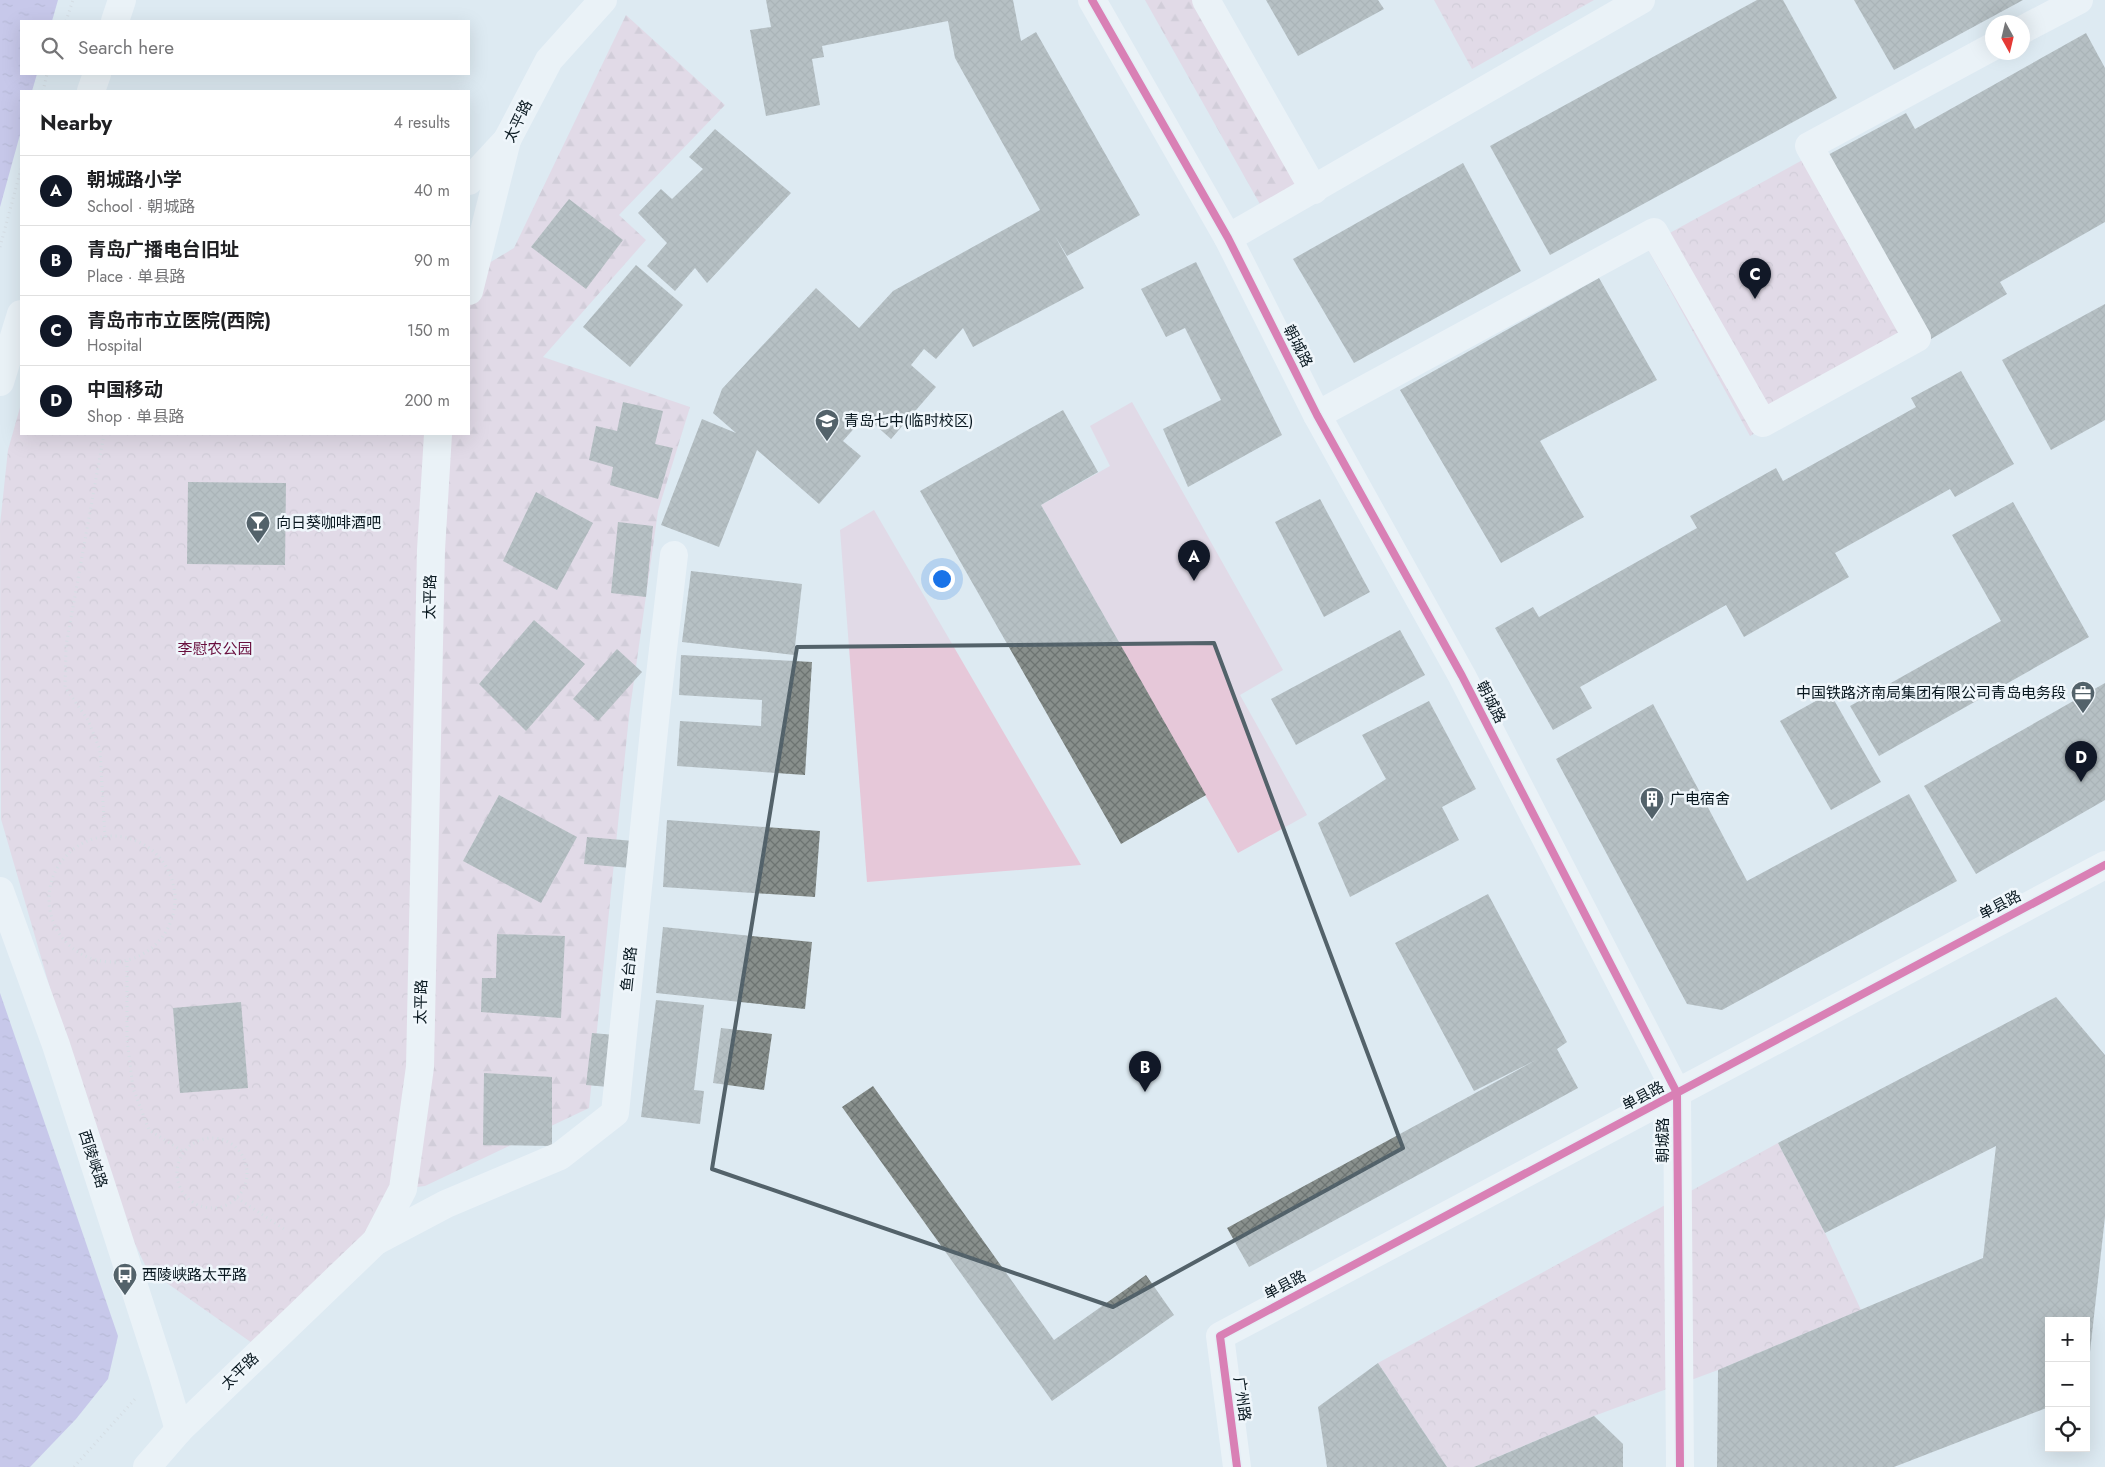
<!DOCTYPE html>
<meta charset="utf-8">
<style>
body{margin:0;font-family:Jost,"Noto Sans SC",sans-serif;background:#f2f2f2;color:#202124}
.controls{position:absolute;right:15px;bottom:15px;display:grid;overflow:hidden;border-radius:0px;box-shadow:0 5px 20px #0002}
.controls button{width:45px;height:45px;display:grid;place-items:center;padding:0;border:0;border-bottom:1px solid #e0e0e0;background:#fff;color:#202124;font:25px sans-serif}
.compass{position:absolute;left:1985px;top:15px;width:45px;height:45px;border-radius:50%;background:#fff;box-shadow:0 5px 20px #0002;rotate:172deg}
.you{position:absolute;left:941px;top:578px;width:18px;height:18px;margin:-12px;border:4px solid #fff;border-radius:50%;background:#1a73e8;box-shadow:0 0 0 8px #1a73e833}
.badge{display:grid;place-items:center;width:32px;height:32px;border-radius:50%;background:#111827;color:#fff;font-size:16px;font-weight:700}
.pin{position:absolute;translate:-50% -41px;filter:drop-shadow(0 1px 2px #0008)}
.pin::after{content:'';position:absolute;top:26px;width:18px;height:15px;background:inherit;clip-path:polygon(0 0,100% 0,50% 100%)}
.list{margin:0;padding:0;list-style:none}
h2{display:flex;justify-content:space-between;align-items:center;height:65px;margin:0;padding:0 20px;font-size:21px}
h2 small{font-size:16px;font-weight:400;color:#757577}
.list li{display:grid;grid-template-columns:32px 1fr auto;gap:15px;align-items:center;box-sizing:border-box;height:70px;padding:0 20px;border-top:1px solid #e0e0e0}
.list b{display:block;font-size:19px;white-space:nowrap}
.list p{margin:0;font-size:16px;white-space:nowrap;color:#757577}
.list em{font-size:16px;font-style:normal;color:#757577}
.icon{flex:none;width:28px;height:28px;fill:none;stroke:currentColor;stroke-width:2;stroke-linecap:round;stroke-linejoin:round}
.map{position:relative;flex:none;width:2105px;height:1467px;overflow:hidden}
.search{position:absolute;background:#fff;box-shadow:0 5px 20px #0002;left:20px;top:20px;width:450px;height:55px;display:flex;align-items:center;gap:12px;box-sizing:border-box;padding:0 18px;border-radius:0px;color:#757577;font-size:19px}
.panel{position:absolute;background:#fff;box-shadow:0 5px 20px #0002;left:20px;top:90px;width:450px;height:345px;border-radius:0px}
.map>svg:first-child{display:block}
</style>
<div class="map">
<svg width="2105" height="1467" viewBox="0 0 2105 1467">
<defs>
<pattern id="forest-firs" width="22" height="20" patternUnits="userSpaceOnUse" patternTransform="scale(1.25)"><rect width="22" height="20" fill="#e6c8d9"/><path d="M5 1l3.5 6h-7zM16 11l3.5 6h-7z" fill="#c4abba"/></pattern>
<pattern id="park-crowns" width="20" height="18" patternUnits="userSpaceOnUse" patternTransform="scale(1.25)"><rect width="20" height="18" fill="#e6c8d9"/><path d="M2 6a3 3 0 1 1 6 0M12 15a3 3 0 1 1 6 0" fill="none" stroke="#c4abba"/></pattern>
<pattern id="water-ripples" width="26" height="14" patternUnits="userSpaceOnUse" patternTransform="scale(1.25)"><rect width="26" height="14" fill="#ada0e1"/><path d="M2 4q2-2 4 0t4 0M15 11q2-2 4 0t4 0" fill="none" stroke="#8b81b6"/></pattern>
<pattern id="building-cross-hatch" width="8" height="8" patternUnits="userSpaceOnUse" patternTransform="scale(1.25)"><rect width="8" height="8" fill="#888f8c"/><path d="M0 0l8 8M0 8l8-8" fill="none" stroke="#6d7472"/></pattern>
</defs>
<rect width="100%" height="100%" fill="#ddeaf2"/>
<g fill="url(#forest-firs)">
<path d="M1145 0H1199L1304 182 1261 206Z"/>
<path d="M626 15 725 105 619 215 646 240 543 357 690 407 658 511 629 716 589 1108 425 1186 129 1223 22 434H469V275L514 248Z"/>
</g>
<g fill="url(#park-crowns)">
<path d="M1434 0H1594L1472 69Z"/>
<path d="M1808 157 1912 345 1750 436 1646 246Z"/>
<path d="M21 404V434H438L403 1189 262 1350 147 1269 107 1185 1 819 0 525 8 450Z"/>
<path d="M1778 1143 1825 1233 1861 1310 1718 1370 1594 1416 1474 1467H1447L1378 1363Z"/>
</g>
<g fill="#e6c8d9">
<path d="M1132 402 1283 670 1240 695 1307 815 1238 853 1041 505 1110 466 1090 426Z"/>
<path d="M874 510 1081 865 867 882 840 530Z"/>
</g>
<g fill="url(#water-ripples)">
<path d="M0 0H58L52 21H21V74H37L32 91H21V131L0 207Z"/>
<path d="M0 993 118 1336 108 1379 76 1419 30 1467H0Z"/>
</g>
<g fill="url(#building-cross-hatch)">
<path d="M766 0H1013L1021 41 1036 32 1140 215 1067 256 1055 236 1084 288 973 347 963 328 936 359 924 349 911 365 936 387 891 439 865 416 843 441 861 456 819 504 757 450 719 547 661 525 702 419 736 433 713 413 722 389 816 288 859 328 893 291 1040 210 955 58 948 21 822 46 824 57 812 59 820 105 766 116 750 30 771 27Z"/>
<path d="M1266 0H1378L1384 9 1298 56Z"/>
<path d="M1757 0H1783L1837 98 1550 255 1490 146Z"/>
<path d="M1854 0H2023L1894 70Z"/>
<path d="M2086 33 2105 68V222L2000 282 2007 294 1926 342 1824 157 1906 113 1915 129Z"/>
<path d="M715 129 791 193 707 283 695 268 675 291 647 266 667 243 638 213 661 189 672 199 703 169 689 157Z"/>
<path d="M1463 163 1521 271 1354 363 1293 259Z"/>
<path d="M569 199 623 240 586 289 531 247Z"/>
<path d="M1196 262 1282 435 1188 487 1163 429 1221 400 1185 328 1166 337 1141 289Z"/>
<path d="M636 265 683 305 630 367 583 327Z"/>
<path d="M1599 278 1657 380 1540 441 1584 517 1501 563 1400 390Z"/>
<path d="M2105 304V420L2051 450 2002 360Z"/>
<path d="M1961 371 2014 464 1955 497 1950 489 1835 553 1849 577 1744 637 1726 605 1580 687 1592 708 1553 730 1495 628 1533 607 1539 617 1697 528 1690 516 1776 468 1783 481 1916 407 1911 398Z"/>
<path d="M623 402 663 411 655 444 673 448 658 499 610 485 613 467 589 460 596 426 617 431Z"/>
<path d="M1063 410 1098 472 1041 505 1206 795 1121 844 920 491Z"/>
<path d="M188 482 286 483 285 565 187 564Z"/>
<path d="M536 492 593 523 557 590 503 561Z"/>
<path d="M1320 499 1370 592 1324 617 1275 522Z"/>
<path d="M2013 502 2089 637 1879 756 1850 706 2001 621 1952 535Z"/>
<path d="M618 522 653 526 646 597 611 593Z"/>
<path d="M691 571 802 584 794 655 682 642Z"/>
<path d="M534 620 585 664 526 731 479 684Z"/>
<path d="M1400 630 1425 675 1296 745 1271 699Z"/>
<path d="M617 649 642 672 598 721 573 699Z"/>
<path d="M681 655 812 662 805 775 677 766 680 721 761 726 762 700 679 695Z"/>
<path d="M2105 683V800L1976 874 1924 786Z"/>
<path d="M1830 693 1881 782 1831 810 1780 721Z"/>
<path d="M1429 701 1476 789 1442 807 1459 840 1350 897 1318 823 1386 779 1362 735Z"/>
<path d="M1653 704 1747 881 1909 794 1957 881 1722 1010 1687 1004 1556 759Z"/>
<path d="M499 795 577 837 541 903 463 861Z"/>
<path d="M667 820 820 831 815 897 663 887Z"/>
<path d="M587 837 634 841 631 868 584 864Z"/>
<path d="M1488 894 1567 1042 1557 1049 1578 1088 1249 1267 1227 1228 1536 1060 1474 1091 1395 943Z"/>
<path d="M663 927 812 942 805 1009 656 993Z"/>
<path d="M497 934 565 936 561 1018 481 1012 482 978H496Z"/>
<path d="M2056 997 2105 1055V1217L2089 1361 2086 1365V1321H2049V1407L1894 1467H1717L1718 1370 1983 1258 1996 1146 1825 1233 1778 1143Z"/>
<path d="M656 1000 704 1005 694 1090 704 1091 700 1124 641 1117Z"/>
<path d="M241 1002 248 1088 180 1093 173 1008Z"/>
<path d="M721 1028 772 1034 764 1090 713 1083Z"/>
<path d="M592 1033 615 1035 609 1087 586 1085Z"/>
<path d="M484 1073 552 1077V1146L483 1145Z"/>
<path d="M873 1086 1054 1340 1146 1275 1174 1315 1052 1401 842 1107Z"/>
<path d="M1378 1363 1447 1467H1327L1318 1407Z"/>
<path d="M1594 1416 1623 1444V1467H1474Z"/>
</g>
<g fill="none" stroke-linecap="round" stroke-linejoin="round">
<g stroke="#ccd0d3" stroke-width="3" stroke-dasharray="1 4" stroke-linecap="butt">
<path d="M66 21 73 0"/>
<path d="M43 91 47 74"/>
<path d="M0 247 21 169"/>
<path d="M104 434 66 646 65 687 88 720 100 750 105 837"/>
<circle cx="112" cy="899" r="63"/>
<path d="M127 961V1039L133 1088 149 1130 184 1152"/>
<circle cx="212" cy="1173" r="35"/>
<path d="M237 1198 287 1231"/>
<path d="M74 1467 135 1399"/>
</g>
<g stroke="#fafcfd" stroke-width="28">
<path d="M1092 0 1228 238 1317 415 1462 676 1677 1093 1680 1467"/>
<path d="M1206 0 1314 190"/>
<path d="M115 21 122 0"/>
<path d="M2022 30 2079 0"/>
<path d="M91 91 97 74"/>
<path d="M469 181 507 140"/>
<path d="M1228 238 1641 0"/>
<path d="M0 382 21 314"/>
<path d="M1317 415 1654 232 1763 423 1917 338 1809 146 1992 47"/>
<path d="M0 891 56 1045 163 1376 179 1430"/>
<path d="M376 1241 446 1204 560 1156 615 1113 657 701 674 555"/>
<path d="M1237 1467 1220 1336 2105 865"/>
</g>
<g stroke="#fafcfd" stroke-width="28">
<path d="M469 291 507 140 549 60 603 0"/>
<path d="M147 1467 179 1430 376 1241 403 1189 420 1067 431 550 438 434"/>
</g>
<defs>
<g id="cycleway">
<path d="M1092 0 1228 238 1317 415 1462 676 1677 1093 1680 1467"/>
<path d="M1237 1467 1220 1336 2105 865"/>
</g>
</defs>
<use href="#cycleway" stroke="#eff6fb" stroke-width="11"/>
<use href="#cycleway" stroke="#d6006c" stroke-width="8"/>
</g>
<path d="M0 0H2105V1467H0ZM1214 643 1403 1148 1113 1307 712 1169 797 647Z" fill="#ddeaf2" fill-opacity=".55" fill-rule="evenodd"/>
<path fill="none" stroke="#53626a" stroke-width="4" stroke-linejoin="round" d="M1214 643 1403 1148 1113 1307 712 1169 797 647Z"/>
<defs>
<symbol id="school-pin" viewBox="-11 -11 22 30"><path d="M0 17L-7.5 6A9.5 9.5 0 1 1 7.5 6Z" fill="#53626a" stroke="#eff6fb"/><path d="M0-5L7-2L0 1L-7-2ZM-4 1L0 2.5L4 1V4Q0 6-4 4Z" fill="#fff"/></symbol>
<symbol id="bar-pin" viewBox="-11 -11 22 30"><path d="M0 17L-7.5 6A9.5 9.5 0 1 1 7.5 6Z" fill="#53626a" stroke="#eff6fb"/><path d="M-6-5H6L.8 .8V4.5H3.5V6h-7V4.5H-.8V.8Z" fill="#fff"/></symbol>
<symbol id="office-pin" viewBox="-11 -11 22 30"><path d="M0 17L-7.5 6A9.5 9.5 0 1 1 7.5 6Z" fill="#53626a" stroke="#eff6fb"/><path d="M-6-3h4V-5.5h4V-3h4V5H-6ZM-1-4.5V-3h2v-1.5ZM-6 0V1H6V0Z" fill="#fff"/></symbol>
<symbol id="building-pin" viewBox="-11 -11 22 30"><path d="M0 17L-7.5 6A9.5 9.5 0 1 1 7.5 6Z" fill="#53626a" stroke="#eff6fb"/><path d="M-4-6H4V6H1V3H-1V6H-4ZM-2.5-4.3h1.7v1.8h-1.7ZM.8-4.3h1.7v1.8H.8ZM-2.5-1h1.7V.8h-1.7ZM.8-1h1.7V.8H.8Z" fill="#fff"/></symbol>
<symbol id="bus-pin" viewBox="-11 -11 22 30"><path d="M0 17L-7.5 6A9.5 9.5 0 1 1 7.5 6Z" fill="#53626a" stroke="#eff6fb"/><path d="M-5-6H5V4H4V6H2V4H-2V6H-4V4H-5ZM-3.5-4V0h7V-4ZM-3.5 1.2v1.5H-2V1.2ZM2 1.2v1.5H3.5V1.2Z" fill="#fff"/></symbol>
</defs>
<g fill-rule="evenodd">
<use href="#school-pin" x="813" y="407" width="28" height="38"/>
<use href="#bar-pin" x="244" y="509" width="28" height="38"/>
<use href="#office-pin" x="2069" y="679" width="28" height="38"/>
<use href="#building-pin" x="1638" y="785" width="28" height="38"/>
<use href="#bus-pin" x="111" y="1261" width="28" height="38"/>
</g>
<g text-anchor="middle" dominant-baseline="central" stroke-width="5" stroke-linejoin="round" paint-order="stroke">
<g font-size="15" fill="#091820" stroke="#eff6fb">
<text transform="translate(518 121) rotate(-64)">太平路</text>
<text transform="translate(1298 346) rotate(63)">朝城路</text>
<text transform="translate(430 597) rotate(-89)">太平路</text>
<text transform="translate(1491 702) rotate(63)">朝城路</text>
<text transform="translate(2000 905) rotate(-28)">单县路</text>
<text transform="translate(629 969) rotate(-84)">鱼台路</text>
<text transform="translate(421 1002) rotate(-89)">太平路</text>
<text transform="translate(1643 1096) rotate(-28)">单县路</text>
<text transform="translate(1663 1140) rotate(-90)">朝城路</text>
<text transform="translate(93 1159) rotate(72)">西陵峡路</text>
<text transform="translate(1285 1285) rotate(-28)">单县路</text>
<text transform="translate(240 1371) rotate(-44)">太平路</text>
<text transform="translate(1242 1399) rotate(82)">广州路</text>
</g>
<g font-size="15" fill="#091820" stroke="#eff6fb" text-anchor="start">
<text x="844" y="421">青岛七中(临时校区)</text>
<text x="276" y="523">向日葵咖啡酒吧</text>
<text x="2066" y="693" text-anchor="end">中国铁路济南局集团有限公司青岛电务段</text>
<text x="1670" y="799">广电宿舍</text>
<text x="142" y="1275">西陵峡路太平路</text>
</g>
<g font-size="15" fill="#690f3e" stroke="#eff6fb">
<text x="215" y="649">李慰农公园</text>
</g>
</g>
</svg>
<div class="controls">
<button>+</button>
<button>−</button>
<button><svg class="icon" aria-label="locate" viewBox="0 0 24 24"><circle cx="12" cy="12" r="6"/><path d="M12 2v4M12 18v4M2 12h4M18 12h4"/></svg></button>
</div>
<svg class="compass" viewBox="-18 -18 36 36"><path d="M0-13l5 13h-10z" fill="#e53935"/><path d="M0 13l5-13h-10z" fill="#757577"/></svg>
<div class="you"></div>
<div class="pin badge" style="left:1194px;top:581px">A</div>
<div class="pin badge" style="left:1145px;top:1092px">B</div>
<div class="pin badge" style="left:1755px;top:299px">C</div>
<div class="pin badge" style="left:2081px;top:782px">D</div>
<div class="search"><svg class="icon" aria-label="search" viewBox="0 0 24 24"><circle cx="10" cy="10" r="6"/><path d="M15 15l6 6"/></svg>Search here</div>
<section class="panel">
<h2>Nearby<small>4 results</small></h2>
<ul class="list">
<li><span class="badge">A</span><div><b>朝城路小学</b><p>School · 朝城路</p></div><em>40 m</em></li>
<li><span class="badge">B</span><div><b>青岛广播电台旧址</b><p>Place · 单县路</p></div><em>90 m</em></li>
<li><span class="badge">C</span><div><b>青岛市市立医院(西院)</b><p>Hospital</p></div><em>150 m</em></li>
<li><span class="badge">D</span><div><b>中国移动</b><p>Shop · 单县路</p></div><em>200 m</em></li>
</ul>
</section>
</div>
